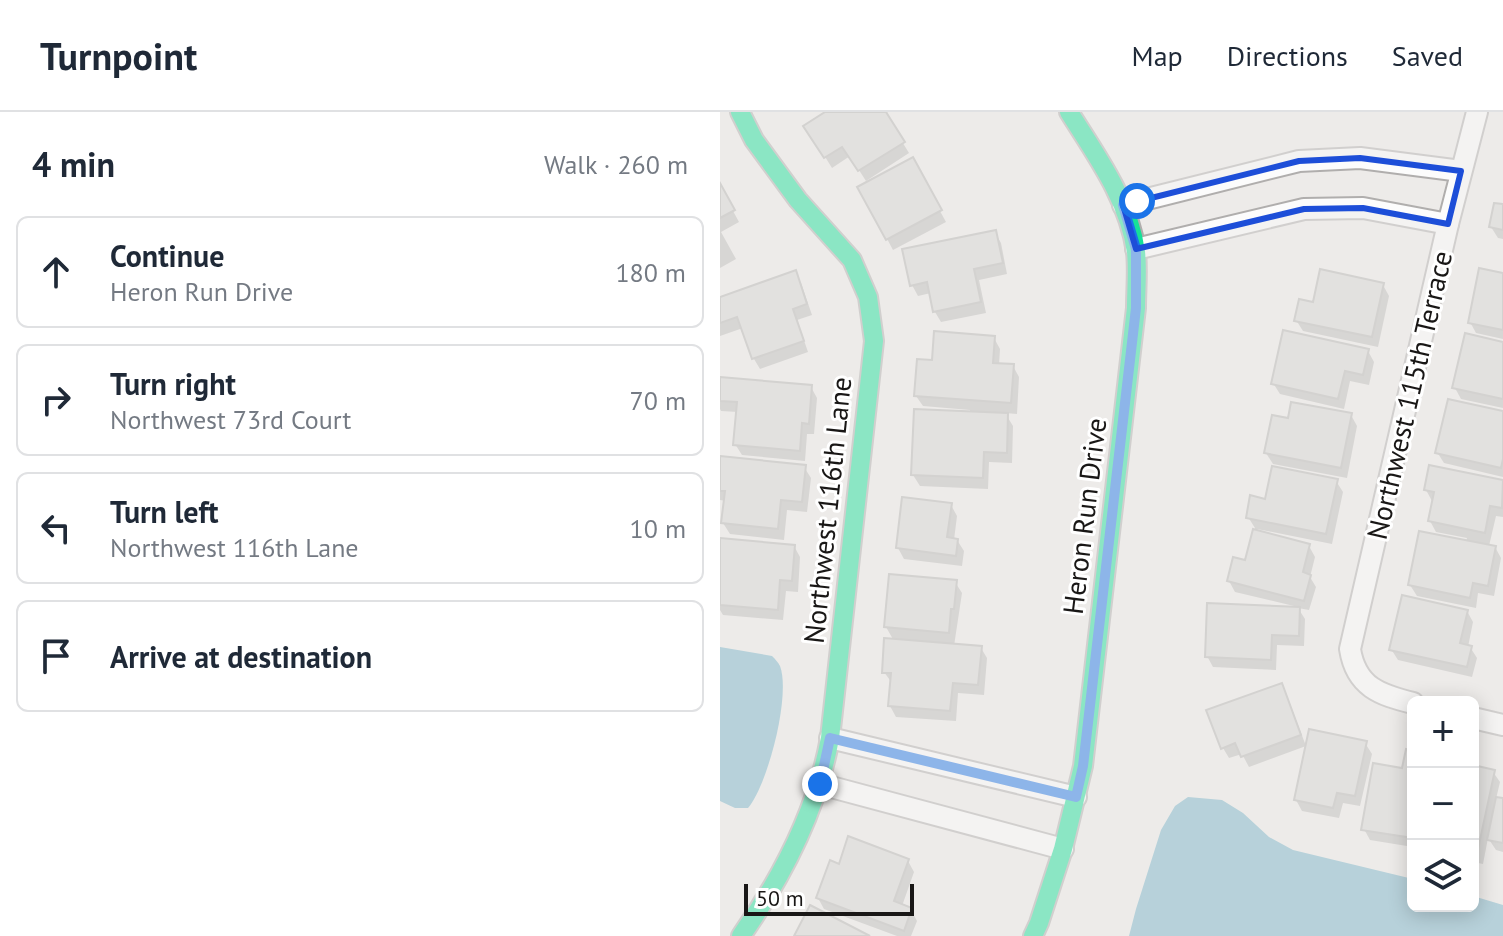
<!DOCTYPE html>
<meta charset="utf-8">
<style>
body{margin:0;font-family:"PT Sans",sans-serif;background:#f6f6f7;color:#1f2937}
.controls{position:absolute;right:24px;bottom:24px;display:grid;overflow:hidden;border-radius:12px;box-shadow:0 4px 20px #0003}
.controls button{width:72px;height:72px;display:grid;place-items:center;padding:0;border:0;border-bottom:2px solid #e0e1e3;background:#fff;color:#1f2937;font:40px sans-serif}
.scale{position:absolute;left:24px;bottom:20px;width:170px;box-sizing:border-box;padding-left:8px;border:4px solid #191716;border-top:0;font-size:22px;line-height:28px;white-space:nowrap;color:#191716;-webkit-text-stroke:6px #fff;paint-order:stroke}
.stop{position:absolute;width:24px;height:24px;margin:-18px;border:6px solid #1a73e8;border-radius:50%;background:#fff}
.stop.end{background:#1a73e8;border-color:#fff;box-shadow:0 2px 8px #0008}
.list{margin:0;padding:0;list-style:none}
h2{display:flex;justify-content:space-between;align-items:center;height:104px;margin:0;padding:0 32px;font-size:34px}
h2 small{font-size:26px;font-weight:400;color:#747a83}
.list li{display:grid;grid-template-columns:52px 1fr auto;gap:24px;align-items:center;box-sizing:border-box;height:112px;margin:0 16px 16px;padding:0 16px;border:2px solid #e0e1e3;border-radius:12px}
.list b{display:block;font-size:30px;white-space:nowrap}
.list p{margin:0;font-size:26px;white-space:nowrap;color:#747a83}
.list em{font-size:26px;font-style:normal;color:#747a83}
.icon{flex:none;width:44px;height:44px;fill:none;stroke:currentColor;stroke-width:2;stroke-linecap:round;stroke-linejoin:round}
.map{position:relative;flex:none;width:783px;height:824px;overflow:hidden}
header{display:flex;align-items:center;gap:48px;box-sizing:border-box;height:112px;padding:0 40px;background:#fff;border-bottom:2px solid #e0e1e3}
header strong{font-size:38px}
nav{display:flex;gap:44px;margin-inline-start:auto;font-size:28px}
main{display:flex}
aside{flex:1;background:#fff}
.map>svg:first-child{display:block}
</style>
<header>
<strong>Turnpoint</strong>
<nav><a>Map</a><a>Directions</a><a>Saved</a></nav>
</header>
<main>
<aside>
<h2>4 min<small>Walk · 260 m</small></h2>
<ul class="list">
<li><svg class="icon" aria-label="ahead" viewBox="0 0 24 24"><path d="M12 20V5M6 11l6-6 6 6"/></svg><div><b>Continue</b><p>Heron Run Drive</p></div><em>180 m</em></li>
<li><svg class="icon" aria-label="right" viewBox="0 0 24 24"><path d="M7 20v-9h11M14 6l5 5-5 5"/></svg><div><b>Turn right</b><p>Northwest 73rd Court</p></div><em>70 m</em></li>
<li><svg class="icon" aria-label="left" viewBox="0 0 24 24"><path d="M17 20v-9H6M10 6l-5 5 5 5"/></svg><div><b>Turn left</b><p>Northwest 116th Lane</p></div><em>10 m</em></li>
<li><svg class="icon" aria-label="arrive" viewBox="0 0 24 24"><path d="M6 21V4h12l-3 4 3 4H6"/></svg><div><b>Arrive at destination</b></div></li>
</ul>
</aside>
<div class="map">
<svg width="783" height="824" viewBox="0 0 783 824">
<rect width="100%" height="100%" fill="#edebe9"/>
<g fill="#75b2c7">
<path d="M0 535 52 544C55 547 58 550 60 554 71 583 48 672 28 696H15L0 689Z"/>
<path d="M468 685 502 688 523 701 549 725 573 738 693 767V794H753V784L783 793V824H409L416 797 441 718 455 694Z"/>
</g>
<g fill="#0003">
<path d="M109 0H168L165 2 189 41 146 69 130 44 112 56 86 14Z"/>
<path d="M192 48 226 110 173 138 140 76Z"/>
<path d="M0 75 19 110 1 120 16 147 0 156Z"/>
<path d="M783 94V127L778 126 771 115Z"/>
<path d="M275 121 281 131 287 162 259 168 266 201 221 210 215 200 211 181 198 184 192 173Z"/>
<path d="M75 161 81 171 92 203 77 208 88 240 40 257 34 247 23 216 0 224V187Z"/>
<path d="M783 163V227L756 221 750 210Z"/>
<path d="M663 173 669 184 658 235 583 219 576 208 594 192Z"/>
<path d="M274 226 280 237 279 253 293 254 299 265 297 302 285 301 293 314 292 351 269 350 268 377 200 374 193 363 250 302V298L203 294 196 284 213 250Z"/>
<path d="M783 232V296L741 287 735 276Z"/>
<path d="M648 239 654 250 649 273 630 269 624 297 560 282 553 271Z"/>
<path d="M0 267 91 275 97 286 94 322H87L85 349 22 343 15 332 18 300 1 299 0 297Z"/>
<path d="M783 301V365L724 351 717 340Z"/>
<path d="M631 303 637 314 627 366 553 352 546 341Z"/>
<path d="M0 346 84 355 91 366 87 400 67 398 64 428 10 422 3 411 6 389 0 388Z"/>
<path d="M710 355 783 370V405L776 404 769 434 775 435 781 446 774 484 758 481 756 496 697 484 690 473 746 430 747 426 716 420 710 409 714 389H712L706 378Z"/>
<path d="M616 369 623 380 612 432 537 417 536 420 589 434 595 445 590 465 596 475 589 498 578 496 585 507 584 534 557 533 556 558 493 555 487 544 574 496V494L515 480 509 469 526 451 535 416 528 405 547 389Z"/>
<path d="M231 393 237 404 234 428H237L244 439 242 454 184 447 178 436Z"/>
<path d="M0 428 74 434 80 445 78 480 66 479 63 508 3 503 0 498Z"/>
<path d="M235 470 242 481 234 534 261 536 267 546 264 583 238 581 236 609 176 605 170 594 172 571 164 560 174 529 166 515Z"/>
<path d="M747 499 753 510 748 535H750L757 546 752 565 678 548 671 537Z"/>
<path d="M561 573 567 584 586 634 529 655 522 642 509 646 503 636Z"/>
<path d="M645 631 652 642 640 694 623 691 619 706 582 699 576 688Z"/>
<path d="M693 641V735L650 728 644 717Z"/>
<path d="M753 656 773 660 780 670 776 687 783 688V740L776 738 768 726 763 752 753 750Z"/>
<path d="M188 749 194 760 182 794 191 798 197 809 191 824H177L104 797 98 786 120 754Z"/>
</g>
<g fill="#d5d4d2" stroke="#b4b3b1" stroke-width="2">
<path d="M105 0H166L185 30 138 59 122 35 104 46 83 14Z"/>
<path d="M193 45 222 98 166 128 137 75Z"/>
<path d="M0 71 15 98 0 106Z"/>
<path d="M774 91 783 92V118L769 115Z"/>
<path d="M276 118 283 151 254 157 261 190 213 200 207 170 190 174 182 137Z"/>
<path d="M759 156 783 161V218L748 211Z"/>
<path d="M600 157 664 171 652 225 574 209 579 187 593 190Z"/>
<path d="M76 158 87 192 73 197 84 229 32 247 17 205 0 211V185Z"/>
<path d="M563 218 649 237 643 263 625 259 618 287 551 272Z"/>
<path d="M214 219 275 224 273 251 294 252 291 291 194 284 197 247 212 248Z"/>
<path d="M745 221 783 230V287L732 276Z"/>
<path d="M0 265 92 273 89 312 82 311 80 339 13 333 17 290 0 289Z"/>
<path d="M728 287 783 299V347L781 356 715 341Z"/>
<path d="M571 290 632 301 621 356 544 341 552 303 568 306Z"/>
<path d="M194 297 288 301 287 341 264 340 263 366 191 363Z"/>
<path d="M0 344 86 353 82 390 61 388 58 417 1 411 5 379H0Z"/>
<path d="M709 353 783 368 782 396 770 394 765 421 708 409 714 380 704 378Z"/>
<path d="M552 354 618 367 606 422 526 406 530 383 545 387Z"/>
<path d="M182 385 232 391 227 425 238 427 236 444 176 436Z"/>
<path d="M533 417 590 432 583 460 591 463 584 489 507 469 513 445 525 448Z"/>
<path d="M699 419 776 434 768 474 753 471 750 486 688 473Z"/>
<path d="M0 426 75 433 72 469 60 468 58 498 0 493Z"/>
<path d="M169 462 237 468 234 497H231L229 521 164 515Z"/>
<path d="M682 483 748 498 740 531 752 534 747 555 669 538Z"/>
<path d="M487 491 580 495 579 524 552 523 551 548 485 545Z"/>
<path d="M164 526 262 534 258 573 233 571 230 599 168 594 171 561H162Z"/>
<path d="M562 571 581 623 521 645 515 631 501 637 486 598Z"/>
<path d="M589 617 647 629 635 684 617 681 613 696 574 688Z"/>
<path d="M686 637 693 639V726L641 718 653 651 682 656Z"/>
<path d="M753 653 775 658 757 742 753 741Z"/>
<path d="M776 685 783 686V731L767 728Z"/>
<path d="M128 724 189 747 174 789 192 796 184 819 96 786 110 748 119 752Z"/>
<path d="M90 793 150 824H74Z"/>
</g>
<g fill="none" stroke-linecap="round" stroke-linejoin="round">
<defs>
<g id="street">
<path d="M403 93 579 49 640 46 741 59"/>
<path d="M416 137 584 97 643 96 728 112"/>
<path d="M693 591C660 583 636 575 630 537L728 112 757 0"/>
<path d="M753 606 783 613"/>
<path d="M110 626 356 685"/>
<path d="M100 672 343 737"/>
</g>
<g id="fast">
<path d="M20 0 34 28 78 88 132 148 148 185 154 229 110 626C97 698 63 764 21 824"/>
<path d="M313 824 319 811 343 737 363 654 416 196C416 177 418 158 416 140 409 88 376 43 349 0"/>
</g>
</defs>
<use href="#street" stroke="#b0aead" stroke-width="24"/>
<use href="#fast" stroke="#b0aead" stroke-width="22"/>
<use href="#street" stroke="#fcfcfc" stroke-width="20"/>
<use href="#fast" stroke="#16e098" stroke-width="18"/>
</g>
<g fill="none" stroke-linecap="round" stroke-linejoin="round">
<path stroke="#1a73e8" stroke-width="10" d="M100 672 110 626 356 685 363 654 416 196V137L403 93 417 89"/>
</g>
<path d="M0 0H783V824H0ZM640 46 741 59 728 112 643 96 584 97 416 137 403 93 579 49Z" fill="#edebe9" fill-opacity=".55" fill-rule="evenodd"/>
<path fill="none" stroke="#1d4ed8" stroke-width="6" stroke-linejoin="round" d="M640 46 741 59 728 112 643 96 584 97 416 137 403 93 579 49Z"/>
<g text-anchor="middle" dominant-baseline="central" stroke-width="6" stroke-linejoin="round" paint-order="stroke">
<g font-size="28" fill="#191716" stroke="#fff">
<text transform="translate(689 283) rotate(-77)">Northwest 115th Terrace</text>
<text transform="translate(107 398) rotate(-84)">Northwest 116th Lane</text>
<text transform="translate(364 404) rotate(-83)">Heron Run Drive</text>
</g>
</g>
</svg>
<div class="controls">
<button>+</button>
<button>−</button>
<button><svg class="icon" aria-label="layers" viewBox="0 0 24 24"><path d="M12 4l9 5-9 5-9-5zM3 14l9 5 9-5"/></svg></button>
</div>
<div class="scale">50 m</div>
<div class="stop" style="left:417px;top:89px"></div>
<div class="stop end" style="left:100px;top:672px"></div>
</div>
</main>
